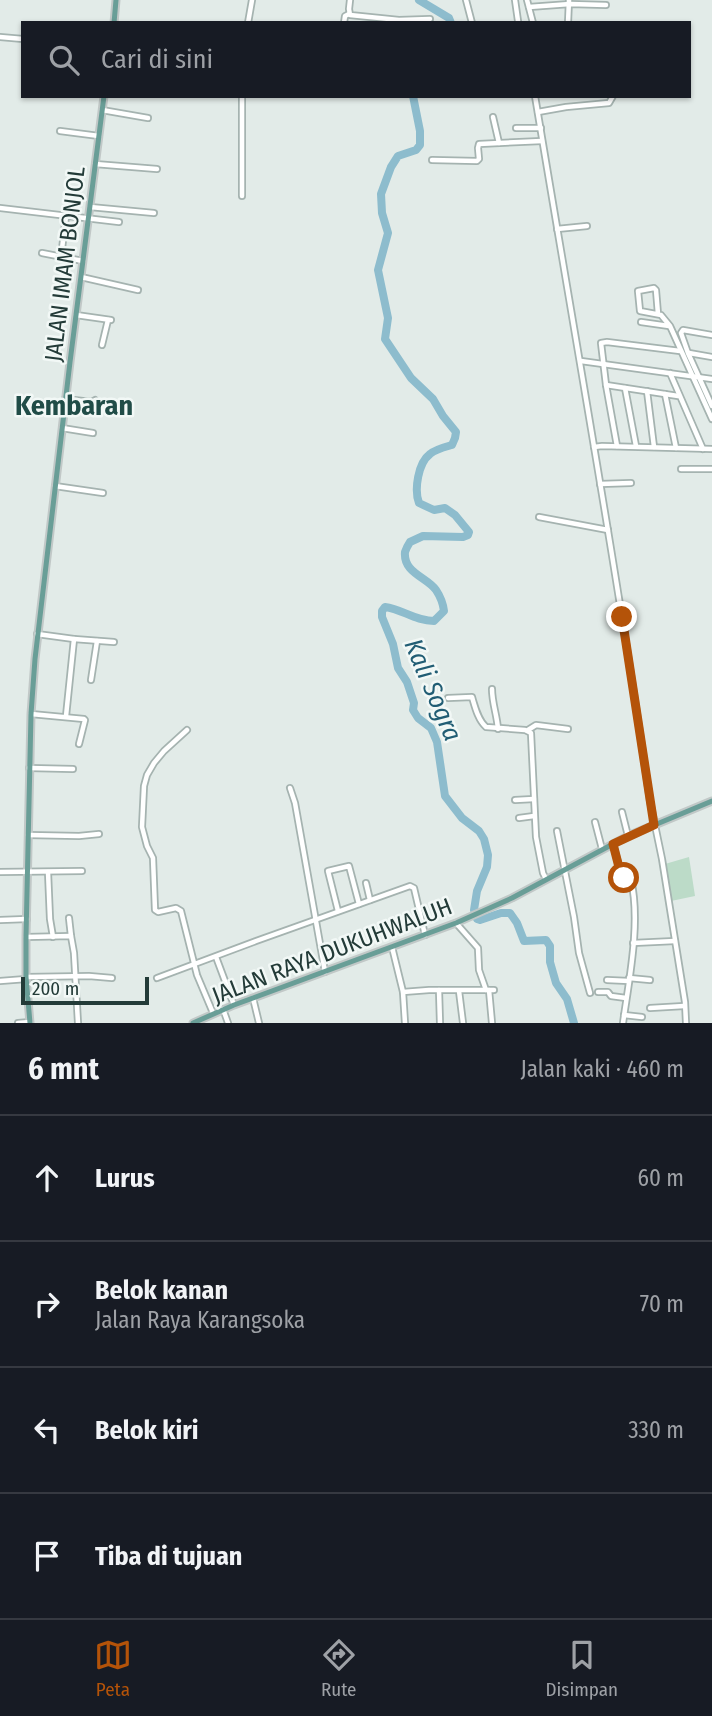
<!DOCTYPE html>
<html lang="id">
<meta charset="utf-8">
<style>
body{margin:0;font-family:"Fira Sans Condensed",sans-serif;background:#242831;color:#f1f3f6}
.scale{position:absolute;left:21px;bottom:18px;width:128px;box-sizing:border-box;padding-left:7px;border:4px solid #233b38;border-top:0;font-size:19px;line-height:24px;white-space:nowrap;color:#233b38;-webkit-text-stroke:5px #f2f8f6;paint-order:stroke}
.stop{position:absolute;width:21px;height:21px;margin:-16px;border:5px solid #b45309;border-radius:50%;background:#fff}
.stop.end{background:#b45309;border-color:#fff;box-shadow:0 2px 7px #0008}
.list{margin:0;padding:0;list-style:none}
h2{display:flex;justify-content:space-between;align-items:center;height:91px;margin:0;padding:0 28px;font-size:30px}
h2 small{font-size:23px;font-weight:400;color:#9ea1a6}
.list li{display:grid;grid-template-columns:46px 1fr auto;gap:21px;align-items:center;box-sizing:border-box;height:126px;padding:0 28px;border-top:2px solid #363941}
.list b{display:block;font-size:26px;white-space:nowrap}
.list p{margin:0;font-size:23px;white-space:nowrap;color:#9ea1a6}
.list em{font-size:23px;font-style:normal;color:#9ea1a6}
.icon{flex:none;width:38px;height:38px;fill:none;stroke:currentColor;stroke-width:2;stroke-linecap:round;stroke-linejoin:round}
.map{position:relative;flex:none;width:712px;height:1023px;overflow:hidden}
.search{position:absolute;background:#171b24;box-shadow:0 2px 5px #0004;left:21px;right:21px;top:21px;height:77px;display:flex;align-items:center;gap:18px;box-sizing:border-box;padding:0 24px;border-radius:0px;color:#9ea1a6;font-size:26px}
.sheet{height:595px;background:#171b24}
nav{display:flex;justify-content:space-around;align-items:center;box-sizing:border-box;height:98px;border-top:2px solid #363941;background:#171b24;font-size:19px;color:#9ea1a6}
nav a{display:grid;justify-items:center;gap:4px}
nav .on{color:#b45309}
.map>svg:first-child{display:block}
</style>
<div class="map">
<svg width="712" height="1023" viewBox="0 0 712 1023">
<rect width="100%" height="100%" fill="#e2ebe8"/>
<path fill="#bcdbc8" d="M689 857 695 896 671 901 665 864Z"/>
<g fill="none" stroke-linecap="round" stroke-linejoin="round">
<g stroke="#8dbccd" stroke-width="8">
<path d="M419 0 449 18 451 23"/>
<path d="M413 96 420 131V145L416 150 398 156 391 167 381 194 382 213 388 233 378 270 388 318 385 339 411 378 433 399 443 416 456 432 455 438 452 445C445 447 436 449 430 454 418 463 414 490 419 503L434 510 445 508 455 515 469 532 468 535 463 537 423 536 410 542C408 545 406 549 405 552 403 573 427 577 436 590 440 596 443 603 444 611L434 621C415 621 402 609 385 607L382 611V617L393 644 398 668 407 682 414 703 413 710 418 718 431 728 437 742 445 796 462 818 479 831 484 839 488 855 487 867 477 891 474 910 477 919 480 920 501 913H510L517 923 524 941 546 940 550 946V962L556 983 567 999 574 1023"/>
</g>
<defs>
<g id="minor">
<path d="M350 0 349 9 350 15 399 20 430 19"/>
<path d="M466 0 472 23"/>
<path d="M515 0 518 21"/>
<path d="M527 0 533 23"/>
<path d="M529 7 570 4 606 5"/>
<path d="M248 23 252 0"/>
<path d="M344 23 345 16 349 14"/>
<path d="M568 23 569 0"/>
<path d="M0 37 23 39"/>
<path d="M242 96V196"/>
<path d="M535 96C574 331 616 566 650 801L662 859 685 1002 686 1023"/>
<path d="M102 110 148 118"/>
<path d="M538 112 566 107 609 103 613 96"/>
<path d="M493 117 499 143"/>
<path d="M516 128H541"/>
<path d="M60 131 99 136"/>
<path d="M432 160 477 161 479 159 478 148 479 144 542 141"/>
<path d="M95 164 157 169"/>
<path d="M90 207 154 213"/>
<path d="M0 208 119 222"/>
<path d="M557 229 587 226"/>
<path d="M42 253 83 261"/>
<path d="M61 257 66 216"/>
<path d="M81 277 138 290"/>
<path d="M658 314 656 290 654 288 638 291 640 311 661 315 670 326 712 419"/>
<path d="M76 315 111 320"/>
<path d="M641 322 669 326"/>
<path d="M712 335 683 330 681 333 688 353 712 406"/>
<path d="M102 345 108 320"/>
<path d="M689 353 712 357"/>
<path d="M581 361 712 379"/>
<path d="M670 373 703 449"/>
<path d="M606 385 678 396"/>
<path d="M625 388 636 446"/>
<path d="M647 391 654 447"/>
<path d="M665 394 676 448"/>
<path d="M65 399 92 402 95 400"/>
<path d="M62 428 93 433"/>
<path d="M617 446 606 385 601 343 607 342 680 351"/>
<path d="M594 447 602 446 712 449"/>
<path d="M681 469H712"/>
<path d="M600 484 631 483"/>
<path d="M55 486 103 493"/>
<path d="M539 517 608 530"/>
<path d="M37 634 74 639 66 716"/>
<path d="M74 639 114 642"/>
<path d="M91 680 97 641"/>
<path d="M492 689C492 703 497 715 498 729"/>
<path d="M448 698 472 697C475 707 478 720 486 727L525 730 531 733 536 837 543 873 546 879"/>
<path d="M31 714 84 719 85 720 79 744"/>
<path d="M187 730 164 751 154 763 147 775 144 786 142 827 147 846 153 858 155 910 158 912 176 908 181 911 197 975 213 1013"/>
<path d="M528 730 536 725 568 729"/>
<path d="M29 768 73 769"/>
<path d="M290 788 295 803 325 972"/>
<path d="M515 800 534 799"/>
<path d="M622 812 628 836"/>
<path d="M519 818 534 816"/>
<path d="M595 822 602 849"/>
<path d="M557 831 574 917 579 953 590 993"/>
<path d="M28 835 79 836 99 834"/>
<path d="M613 844 622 877 631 880C641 922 629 980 623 1023"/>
<path d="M0 872 82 871"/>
<path d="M48 872 50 919 53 937"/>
<path d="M366 883 370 900"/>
<path d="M338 911 328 871 349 866 359 904"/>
<path d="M69 918 71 936"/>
<path d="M0 920 27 919"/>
<path d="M456 923 478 948 479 970 486 990"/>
<path d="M26 937 71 936 74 953 78 1023"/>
<path d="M633 943 675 941"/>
<path d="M392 947 403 992 405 1023"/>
<path d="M216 957 234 1005"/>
<path d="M26 977 89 976 112 978"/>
<path d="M157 978 256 941 410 886 414 888 425 935"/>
<path d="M629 978 650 980"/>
<path d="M607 980 629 981"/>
<path d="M0 981 26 979"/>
<path d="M439 990 440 1023"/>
<path d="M489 990 492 1023"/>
<path d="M459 991 463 1023"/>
<path d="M403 992 429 990H494"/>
<path d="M598 992H608L611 996 626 998"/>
<path d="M253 998 259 1023"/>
<path d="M650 1008 684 1006"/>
<path d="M223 1009 228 1023"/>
<path d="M624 1015 642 1017"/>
<path d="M18 1023 30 1022"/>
</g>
<g id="major">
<path d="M114 23 116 0"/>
<path d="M30 1023 26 977V937L31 714 35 659 70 362 104 96"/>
<path d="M193 1023 234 1005 456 923 512 898 628 836 712 801"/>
</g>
</defs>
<use href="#minor" stroke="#a5b3b0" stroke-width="8"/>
<use href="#major" stroke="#c1c8c7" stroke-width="9"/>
<use href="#minor" stroke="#fff" stroke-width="4.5"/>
<use href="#major" stroke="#699e97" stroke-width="5"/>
</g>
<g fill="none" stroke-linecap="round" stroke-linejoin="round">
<path stroke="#b45309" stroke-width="9" d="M622 617 654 825 613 844 621 875 624 878"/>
</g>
<g text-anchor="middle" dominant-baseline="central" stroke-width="5" stroke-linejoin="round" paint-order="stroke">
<g font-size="24" fill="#233b38" stroke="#f2f8f6">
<text transform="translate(65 264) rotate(-83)">JALAN IMAM BONJOL</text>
<text transform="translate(332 951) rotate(-21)">JALAN RAYA DUKUHWALUH</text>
</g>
<g font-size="26" font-style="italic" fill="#215d74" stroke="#f2f8f6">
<text transform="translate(433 690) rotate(67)">Kali Sogra</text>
</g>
<g font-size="28" font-weight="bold" fill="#204c47" stroke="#f2f8f6">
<text x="74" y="405">Kembaran</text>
</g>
</g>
</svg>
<div class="scale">200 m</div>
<div class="stop" style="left:624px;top:878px"></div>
<div class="stop end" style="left:622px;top:617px"></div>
<div class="search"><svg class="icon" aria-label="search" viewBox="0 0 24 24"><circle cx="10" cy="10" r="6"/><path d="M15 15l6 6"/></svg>Cari di sini</div>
</div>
<section class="sheet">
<h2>6 mnt<small>Jalan kaki · 460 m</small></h2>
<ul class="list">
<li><svg class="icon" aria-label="ahead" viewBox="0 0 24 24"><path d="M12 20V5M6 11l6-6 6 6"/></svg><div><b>Lurus</b></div><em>60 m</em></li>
<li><svg class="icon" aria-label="right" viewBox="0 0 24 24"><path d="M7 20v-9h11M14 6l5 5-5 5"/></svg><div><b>Belok kanan</b><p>Jalan Raya Karangsoka</p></div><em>70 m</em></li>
<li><svg class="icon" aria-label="left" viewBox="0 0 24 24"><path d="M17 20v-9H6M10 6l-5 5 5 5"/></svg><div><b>Belok kiri</b></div><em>330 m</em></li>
<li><svg class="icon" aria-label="arrive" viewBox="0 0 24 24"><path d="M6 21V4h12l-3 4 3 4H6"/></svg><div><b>Tiba di tujuan</b></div></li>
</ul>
</section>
<nav>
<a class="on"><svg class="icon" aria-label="map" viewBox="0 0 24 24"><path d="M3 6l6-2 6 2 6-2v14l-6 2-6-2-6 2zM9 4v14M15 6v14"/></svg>Peta</a>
<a><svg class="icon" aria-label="directions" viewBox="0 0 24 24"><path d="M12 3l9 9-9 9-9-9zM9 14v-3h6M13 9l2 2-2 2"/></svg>Rute</a>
<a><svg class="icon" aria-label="saved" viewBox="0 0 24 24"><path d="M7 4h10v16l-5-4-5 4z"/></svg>Disimpan</a>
</nav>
